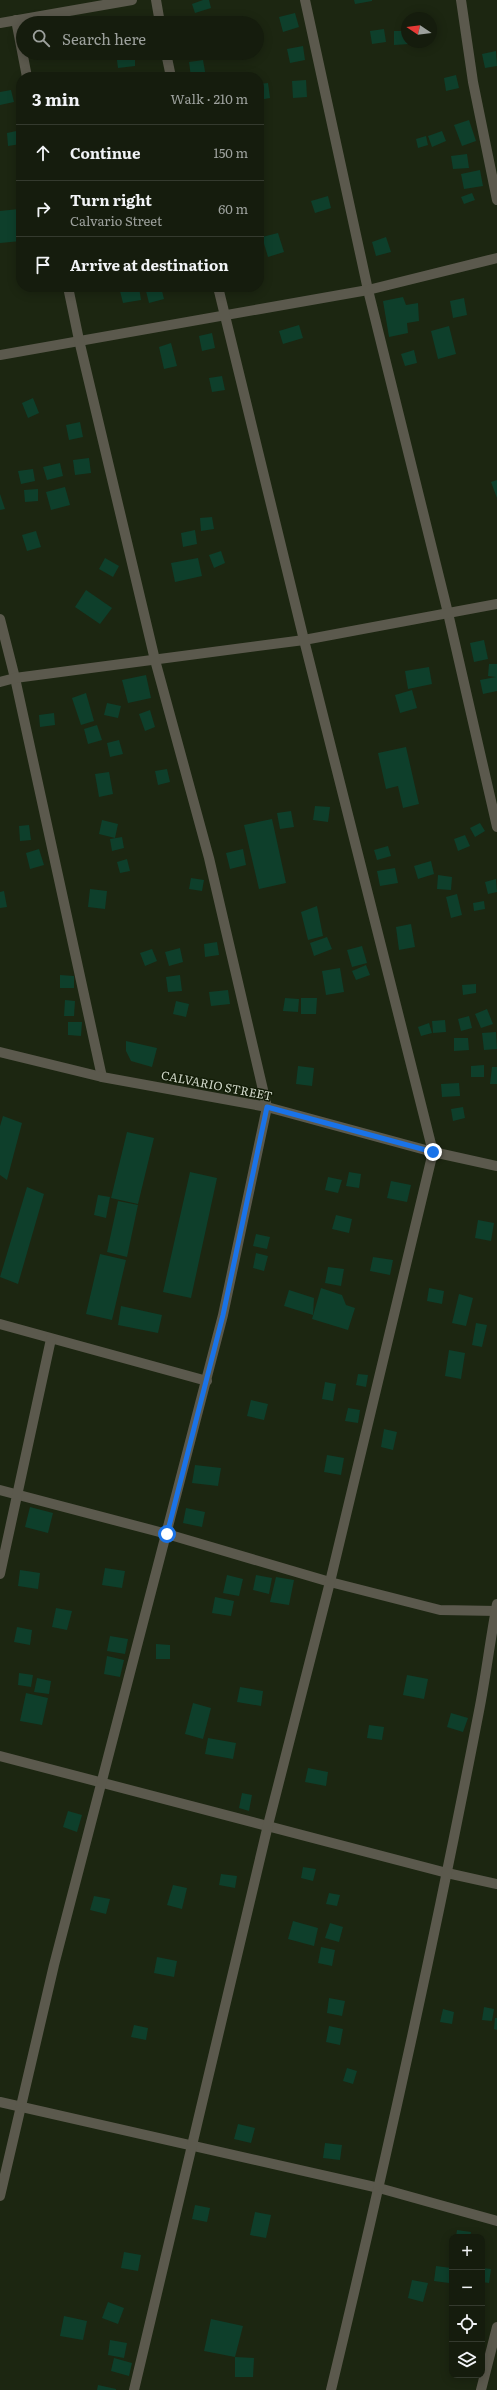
<!DOCTYPE html>
<meta charset="utf-8">
<style>
body{margin:0;font-family:Literata,serif;background:#1e2516;color:#f1f3f6}
.controls{position:absolute;right:12px;bottom:12px;display:grid;overflow:hidden;border-radius:8px;box-shadow:0 2px 10px #0003}
.controls button{width:36px;height:36px;display:grid;place-items:center;padding:0;border:0;border-bottom:1px solid #343a2e;background:#151c0d;color:#f1f3f6;font:20px sans-serif}
.compass{position:absolute;left:401px;top:12px;width:36px;height:36px;border-radius:50%;background:#151c0d;box-shadow:0 2px 10px #0003;rotate:283deg}
.stop{position:absolute;width:12px;height:12px;margin:-9px;border:3px solid #1a73e8;border-radius:50%;background:#fff}
.stop.end{background:#1a73e8;border-color:#fff;box-shadow:0 1px 4px #0008}
.list{margin:0;padding:0;list-style:none}
h2{display:flex;justify-content:space-between;align-items:center;height:52px;margin:0;padding:0 16px;font-size:17px}
h2 small{font-size:13px;font-weight:400;color:#9da19d}
.list li{display:grid;grid-template-columns:26px 1fr auto;gap:12px;align-items:center;box-sizing:border-box;height:56px;padding:0 16px;border-top:1px solid #343a2e}
.list b{display:block;font-size:15px;white-space:nowrap}
.list p{margin:0;font-size:13px;white-space:nowrap;color:#9da19d}
.list em{font-size:13px;font-style:normal;color:#9da19d}
.icon{flex:none;width:22px;height:22px;fill:none;stroke:currentColor;stroke-width:2;stroke-linecap:round;stroke-linejoin:round}
.map{position:relative;flex:none;width:497px;height:2390px;overflow:hidden}
.search{position:absolute;background:#151c0d;box-shadow:0 2px 10px #0003;left:16px;top:16px;width:248px;height:44px;display:flex;align-items:center;gap:10px;box-sizing:border-box;padding:0 14px;border-radius:22px;color:#9da19d;font-size:15px}
.panel{position:absolute;background:#151c0d;box-shadow:0 2px 10px #0003;left:16px;top:72px;width:248px;height:220px;border-radius:16px}
.map>svg:first-child{display:block}
</style>
<div class="map">
<svg width="497" height="2390" viewBox="0 0 497 2390">
<rect width="100%" height="100%" fill="#1c2611"/>
<g fill="#0e3f2b">
<path d="M203 0H209L211 8 195 13 192 4Z"/>
<path d="M354 0H372V1L355 4Z"/>
<path d="M295 13 299 27 283 32 279 17Z"/>
<path d="M142 20 143 23H126V22Z"/>
<path d="M384 29 386 42 372 44 370 31Z"/>
<path d="M394 31H407L409 44 394 45Z"/>
<path d="M303 46 305 60 290 63 287 49Z"/>
<path d="M496 51 497 66 485 68 482 54Z"/>
<path d="M116 53H147L148 56 135 58V66L118 68Z"/>
<path d="M203 60 206 77H191L189 62Z"/>
<path d="M127 73 128 77H114Z"/>
<path d="M456 75 459 88 446 91 444 78Z"/>
<path d="M306 80 307 97 293 98 292 81Z"/>
<path d="M268 83 270 98 259 100V84Z"/>
<path d="M11 90 14 102 0 105V92Z"/>
<path d="M469 120 476 141 462 146 454 125Z"/>
<path d="M21 130V144L8 146 7 133Z"/>
<path d="M442 131 446 141 432 147 428 136Z"/>
<path d="M426 136 428 145 418 148 416 139Z"/>
<path d="M467 154 469 168 453 169 451 156Z"/>
<path d="M480 170 483 186 464 189 461 174Z"/>
<path d="M472 193 475 200 464 204 461 197Z"/>
<path d="M328 196 331 208 315 213 311 201Z"/>
<path d="M19 209 21 241 0 243V211Z"/>
<path d="M278 233 284 252 268 257 262 237Z"/>
<path d="M386 237 391 252 376 256 372 242Z"/>
<path d="M119 287H139L141 300 123 303Z"/>
<path d="M145 287H161L164 299 149 303Z"/>
<path d="M403 297 406 305 418 303 419 321 407 323 408 333 389 337 383 301Z"/>
<path d="M464 298 467 315 453 318 450 301Z"/>
<path d="M299 325 303 338 283 344 279 331Z"/>
<path d="M449 326 456 354 438 359 431 331Z"/>
<path d="M212 333 215 348 202 351 199 336Z"/>
<path d="M171 343 177 366 164 369 159 347Z"/>
<path d="M414 350 417 363 405 366 401 354Z"/>
<path d="M222 376 225 390 212 392 209 378Z"/>
<path d="M33 398 39 413 28 418 22 403Z"/>
<path d="M80 422 83 437 69 440 66 425Z"/>
<path d="M89 458 91 473 75 475 73 460Z"/>
<path d="M60 463 63 476 47 480 43 467Z"/>
<path d="M33 469 35 481 21 484 18 471Z"/>
<path d="M497 480V498L491 482Z"/>
<path d="M65 487 70 505 51 510 46 492Z"/>
<path d="M38 489V501L25 502 24 490Z"/>
<path d="M0 494 5 509 0 510Z"/>
<path d="M212 517 214 529 201 531 200 518Z"/>
<path d="M195 530 197 544 183 547 181 533Z"/>
<path d="M36 531 41 547 27 551 22 535Z"/>
<path d="M221 551 225 563 214 568 209 555Z"/>
<path d="M105 558 119 566 113 577 99 569Z"/>
<path d="M198 558 202 576 175 582 171 563Z"/>
<path d="M86 590 112 608 100 624 75 607Z"/>
<path d="M484 640 488 659 474 662 470 643Z"/>
<path d="M489 664H497V691L483 694 480 680 496 677 488 676Z"/>
<path d="M429 667 432 684 408 689 405 671Z"/>
<path d="M146 675 151 698 128 703 122 680Z"/>
<path d="M412 690 417 708 400 713 395 695Z"/>
<path d="M86 693 94 721 81 725 72 698Z"/>
<path d="M107 703 121 706 118 718 104 715Z"/>
<path d="M150 710 155 727 145 731 139 714Z"/>
<path d="M54 713 55 725 40 727 39 715Z"/>
<path d="M97 725 102 740 88 744 84 729Z"/>
<path d="M119 740 123 754 110 757 107 743Z"/>
<path d="M406 747 419 804 403 808 398 786 386 789 378 753Z"/>
<path d="M167 769 170 782 158 785 155 771Z"/>
<path d="M109 772 113 794 99 797 95 774Z"/>
<path d="M315 806 330 807 328 822 313 820Z"/>
<path d="M291 811 294 827 280 829 277 813Z"/>
<path d="M272 819 286 883 259 889 244 825Z"/>
<path d="M102 820 118 824 115 838 99 834Z"/>
<path d="M480 823 485 831 475 837 470 828Z"/>
<path d="M29 825 31 840 20 841 19 826Z"/>
<path d="M465 835 470 846 458 851 454 839Z"/>
<path d="M122 837 124 848 112 851 110 839Z"/>
<path d="M388 846 391 856 377 860 374 850Z"/>
<path d="M39 849 44 865 30 869 26 853Z"/>
<path d="M243 849 246 865 230 869 226 853Z"/>
<path d="M127 859 130 871 120 873 117 862Z"/>
<path d="M431 861 434 874 418 879 414 866Z"/>
<path d="M395 868 398 883 380 886 377 871Z"/>
<path d="M438 875 452 877 451 890 437 889Z"/>
<path d="M191 878 204 880 202 891 189 889Z"/>
<path d="M496 879 497 892 488 894 485 882Z"/>
<path d="M90 889 107 891 105 909 88 907Z"/>
<path d="M4 891 7 907 0 908V892Z"/>
<path d="M457 894 462 915 451 918 446 897Z"/>
<path d="M484 901 485 909 474 911 473 903Z"/>
<path d="M317 906 323 936 308 940 301 912Z"/>
<path d="M411 924 415 947 399 950 396 927Z"/>
<path d="M327 937 332 949 314 956 310 943Z"/>
<path d="M217 942 219 955 205 957 204 944Z"/>
<path d="M362 946 367 963 352 967 347 950Z"/>
<path d="M180 948 183 962 169 966 165 952Z"/>
<path d="M152 949 157 961 145 966 140 953Z"/>
<path d="M366 965 370 975 356 980 352 971Z"/>
<path d="M340 968 344 992 326 995 322 971Z"/>
<path d="M60 975 74 976V988H60Z"/>
<path d="M180 975 182 991 168 992 166 977Z"/>
<path d="M476 984V993L463 995 462 985Z"/>
<path d="M228 990 230 1004 211 1006 209 992Z"/>
<path d="M285 998 299 999 298 1012 283 1011Z"/>
<path d="M301 998H317L316 1014H301Z"/>
<path d="M65 1000 75 1001 74 1016H64Z"/>
<path d="M176 1001 189 1004 186 1017 173 1014Z"/>
<path d="M487 1009 493 1024 481 1028 475 1014Z"/>
<path d="M469 1016 472 1028 461 1031 458 1019Z"/>
<path d="M445 1020 446 1032 433 1033 432 1021Z"/>
<path d="M68 1022H82L81 1036 68 1035Z"/>
<path d="M429 1023 432 1033 421 1036 418 1027Z"/>
<path d="M496 1032 497 1049 484 1050 482 1033Z"/>
<path d="M454 1038H468L469 1050 454 1051Z"/>
<path d="M126 1041 157 1048 152 1067 131 1061 126 1051Z"/>
<path d="M484 1065V1077H471V1066Z"/>
<path d="M298 1066 314 1068 312 1086 296 1084Z"/>
<path d="M492 1067H497V1084H490Z"/>
<path d="M459 1083 460 1096 442 1097 441 1084Z"/>
<path d="M463 1107 465 1118 453 1121 451 1109Z"/>
<path d="M3 1116 22 1123 7 1180 0 1175V1126Z"/>
<path d="M127 1132 154 1138 138 1204 111 1198Z"/>
<path d="M190 1172 217 1178 191 1298 163 1292Z"/>
<path d="M349 1172 361 1174 359 1188 346 1186Z"/>
<path d="M328 1177 342 1180 338 1193 325 1190Z"/>
<path d="M391 1181 411 1185 407 1202 387 1198Z"/>
<path d="M27 1187 44 1194 18 1284 0 1277Z"/>
<path d="M98 1195 110 1197 106 1218 94 1215Z"/>
<path d="M118 1201 138 1205 127 1257 107 1252Z"/>
<path d="M336 1215 352 1219 349 1233 332 1229Z"/>
<path d="M478 1220 494 1223 491 1241 475 1238Z"/>
<path d="M256 1234 270 1237 267 1249 253 1246Z"/>
<path d="M256 1253 268 1256 264 1271 253 1268Z"/>
<path d="M100 1254 126 1260 112 1320 86 1314Z"/>
<path d="M373 1257 393 1260 390 1275 370 1271Z"/>
<path d="M328 1267 344 1269 341 1286 325 1283Z"/>
<path d="M321 1288 342 1295 346 1305 355 1308 348 1330 312 1319Z"/>
<path d="M429 1288 444 1291 442 1304 427 1301Z"/>
<path d="M289 1290 314 1298 313 1315 284 1306Z"/>
<path d="M459 1294 473 1298 466 1326 452 1323Z"/>
<path d="M121 1306 162 1315 158 1333 118 1325Z"/>
<path d="M476 1323 487 1325 482 1347 472 1345Z"/>
<path d="M449 1350 465 1353 461 1379 445 1376Z"/>
<path d="M358 1374 368 1375 366 1387 356 1385Z"/>
<path d="M325 1382 336 1384 333 1401 322 1399Z"/>
<path d="M251 1400 268 1404 264 1420 247 1416Z"/>
<path d="M348 1408 360 1410 358 1423 345 1421Z"/>
<path d="M384 1429 397 1432 393 1450 381 1447Z"/>
<path d="M327 1455 344 1458 341 1475 324 1472Z"/>
<path d="M195 1465 221 1468 218 1486 192 1483Z"/>
<path d="M30 1507 53 1513 48 1533 25 1527Z"/>
<path d="M186 1508 205 1512 202 1527 183 1523Z"/>
<path d="M105 1568 125 1571 122 1588 102 1585Z"/>
<path d="M20 1570 40 1573 38 1589 18 1586Z"/>
<path d="M227 1575 243 1579 239 1596 223 1593Z"/>
<path d="M256 1575 272 1578 269 1594 253 1590Z"/>
<path d="M276 1577 294 1580 289 1605 270 1602Z"/>
<path d="M215 1597 234 1601 231 1616 212 1613Z"/>
<path d="M56 1608 72 1611 67 1630 52 1627Z"/>
<path d="M17 1627 32 1630 30 1645 14 1642Z"/>
<path d="M110 1636 128 1639 125 1654 107 1651Z"/>
<path d="M156 1644 170 1645V1659H156Z"/>
<path d="M107 1656 124 1660 120 1677 104 1674Z"/>
<path d="M19 1673 33 1675 31 1687 18 1685Z"/>
<path d="M407 1675 428 1679 424 1699 403 1695Z"/>
<path d="M37 1678 51 1681 49 1694 34 1692Z"/>
<path d="M240 1687 263 1691 261 1706 237 1702Z"/>
<path d="M26 1693 48 1698 42 1725 20 1721Z"/>
<path d="M193 1703 211 1708 203 1739 185 1734Z"/>
<path d="M451 1713 468 1718 463 1732 447 1727Z"/>
<path d="M369 1725 384 1727 382 1740 367 1738Z"/>
<path d="M208 1738 236 1743 233 1759 205 1754Z"/>
<path d="M308 1768 328 1772 326 1786 305 1782Z"/>
<path d="M242 1793 252 1795 249 1811 239 1808Z"/>
<path d="M68 1811 82 1815 77 1832 63 1827Z"/>
<path d="M303 1867 316 1869 313 1881 301 1878Z"/>
<path d="M221 1874 237 1876 235 1888 219 1885Z"/>
<path d="M173 1885 187 1888 182 1909 167 1905Z"/>
<path d="M329 1893 340 1895 337 1906 326 1904Z"/>
<path d="M94 1896 110 1899 106 1914 90 1910Z"/>
<path d="M293 1921 318 1928 314 1946 288 1939Z"/>
<path d="M330 1923 343 1927 339 1942 325 1938Z"/>
<path d="M321 1947 335 1950 332 1966 318 1963Z"/>
<path d="M157 1957 177 1961 174 1977 154 1973Z"/>
<path d="M329 1998 345 2001 342 2016 327 2013Z"/>
<path d="M484 2007 494 2009 492 2021 482 2020Z"/>
<path d="M443 2009 454 2012 452 2024 440 2022Z"/>
<path d="M495 2018H497V2030L494 2029Z"/>
<path d="M134 2025 148 2028 146 2040 131 2037Z"/>
<path d="M329 2026 343 2029 340 2045 326 2042Z"/>
<path d="M347 2068 357 2071 353 2084 343 2081Z"/>
<path d="M238 2124 255 2128 251 2143 234 2139Z"/>
<path d="M325 2143 342 2145 340 2160 323 2158Z"/>
<path d="M195 2205 210 2208 207 2222 192 2219Z"/>
<path d="M255 2212 271 2215 266 2238 250 2235Z"/>
<path d="M457 2230 471 2232 470 2237H456Z"/>
<path d="M124 2252 141 2255 138 2271 121 2268Z"/>
<path d="M436 2266 451 2268 449 2283 434 2281Z"/>
<path d="M482 2268 491 2269 489 2283 482 2282Z"/>
<path d="M412 2280 428 2283 423 2302 408 2298Z"/>
<path d="M108 2302 124 2308 118 2324 102 2318Z"/>
<path d="M64 2316 87 2321 83 2340 60 2336Z"/>
<path d="M211 2319 243 2326 235 2357 204 2351Z"/>
<path d="M110 2340 127 2343 124 2358 108 2355Z"/>
<path d="M235 2357 254 2358 253 2377H235Z"/>
<path d="M114 2358 132 2363 129 2376 111 2371Z"/>
<path d="M98 2385 116 2389V2390H97Z"/>
</g>
<g fill="none" stroke-linecap="round" stroke-linejoin="round">
<g stroke="#5b594d" stroke-width="10">
<path d="M156 0 160 23"/>
<path d="M305 0 368 290 448 613 497 827"/>
<path d="M461 0 473 82 497 200"/>
<path d="M16 20 27 77"/>
<path d="M0 23 132 0"/>
<path d="M166 53 171 77"/>
<path d="M0 355 368 290 497 258"/>
<path d="M0 619 15 678 102 1077"/>
<path d="M0 682 15 678 304 640 497 604"/>
<path d="M0 1052 102 1077 267 1107 433 1152 497 1166"/>
<path d="M0 1324 207 1381"/>
<path d="M0 1490 167 1534 330 1582 440 1610 497 1611"/>
<path d="M0 1574 51 1339"/>
<path d="M0 1756 447 1873 497 1884"/>
<path d="M0 2102 379 2188 497 2221"/>
<path d="M0 2196 54 1965 223 1315 267 1107 209 858 155 660 79 340 68 287"/>
<path d="M134 2390 268 1825 330 1582 433 1152 304 640 218 287"/>
<path d="M331 2390C385 2165 435 1939 479 1711 486 1676 490 1640 497 1604"/>
<path d="M481 2390 497 2327"/>
</g>
</g>
<g fill="none" stroke-linecap="round" stroke-linejoin="round">
<path stroke="#1a73e8" stroke-width="5" d="M167 1534 223 1315 267 1107 433 1152"/>
</g>
<g text-anchor="middle" dominant-baseline="central" stroke-width="3" stroke-linejoin="round" paint-order="stroke">
<g font-size="12" fill="#d0d7c9" stroke="#131d08">
<text transform="translate(217 1085) rotate(11)">CALVARIO STREET</text>
</g>
</g>
</svg>
<div class="controls">
<button>+</button>
<button>−</button>
<button><svg class="icon" aria-label="locate" viewBox="0 0 24 24"><circle cx="12" cy="12" r="6"/><path d="M12 2v4M12 18v4M2 12h4M18 12h4"/></svg></button>
<button><svg class="icon" aria-label="layers" viewBox="0 0 24 24"><path d="M12 4l9 5-9 5-9-5zM3 14l9 5 9-5"/></svg></button>
</div>
<svg class="compass" viewBox="-18 -18 36 36"><path d="M0-13l5 13h-10z" fill="#e53935"/><path d="M0 13l5-13h-10z" fill="#9da19d"/></svg>
<div class="stop" style="left:167px;top:1534px"></div>
<div class="stop end" style="left:433px;top:1152px"></div>
<div class="search"><svg class="icon" aria-label="search" viewBox="0 0 24 24"><circle cx="10" cy="10" r="6"/><path d="M15 15l6 6"/></svg>Search here</div>
<section class="panel">
<h2>3 min<small>Walk · 210 m</small></h2>
<ul class="list">
<li><svg class="icon" aria-label="ahead" viewBox="0 0 24 24"><path d="M12 20V5M6 11l6-6 6 6"/></svg><div><b>Continue</b></div><em>150 m</em></li>
<li><svg class="icon" aria-label="right" viewBox="0 0 24 24"><path d="M7 20v-9h11M14 6l5 5-5 5"/></svg><div><b>Turn right</b><p>Calvario Street</p></div><em>60 m</em></li>
<li><svg class="icon" aria-label="arrive" viewBox="0 0 24 24"><path d="M6 21V4h12l-3 4 3 4H6"/></svg><div><b>Arrive at destination</b></div></li>
</ul>
</section>
</div>
